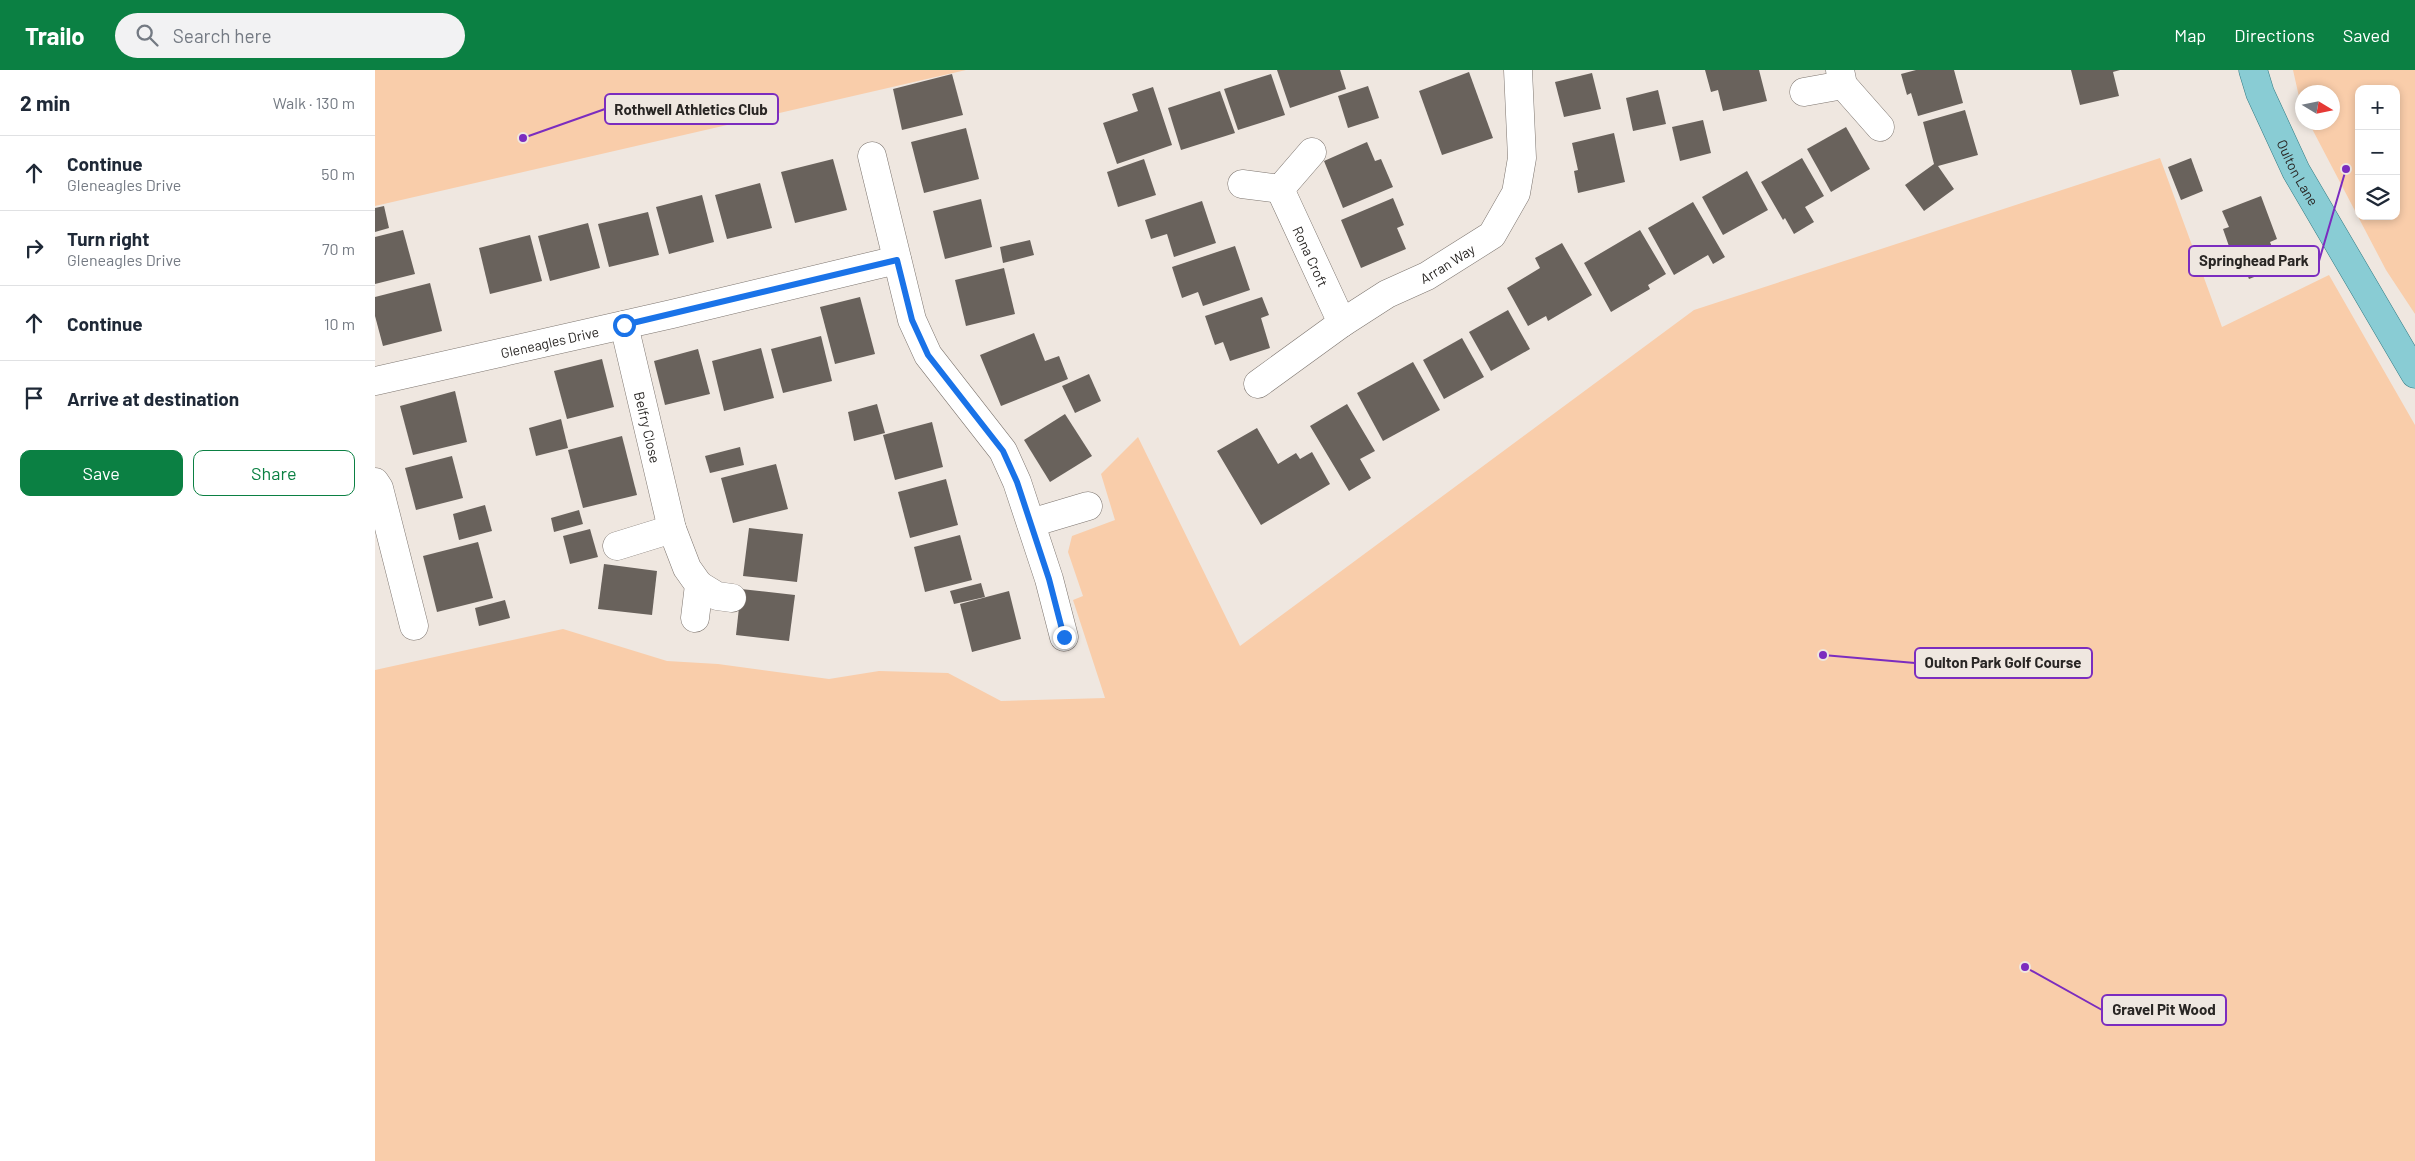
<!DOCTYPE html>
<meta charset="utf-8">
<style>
body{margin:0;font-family:Barlow,sans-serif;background:#f2f2f3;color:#1f2937}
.controls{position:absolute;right:15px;top:15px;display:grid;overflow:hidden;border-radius:10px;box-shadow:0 2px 8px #0003}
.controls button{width:45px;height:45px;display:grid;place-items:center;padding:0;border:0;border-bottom:1px solid #e0e1e3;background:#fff;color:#1f2937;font:25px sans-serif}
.compass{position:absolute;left:1920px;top:15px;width:45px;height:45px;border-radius:50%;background:#fff;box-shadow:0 2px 8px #0003;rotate:100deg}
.stop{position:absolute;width:15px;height:15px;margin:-11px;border:4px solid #1a73e8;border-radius:50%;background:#fff}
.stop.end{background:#1a73e8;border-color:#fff;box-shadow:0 1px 5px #0008}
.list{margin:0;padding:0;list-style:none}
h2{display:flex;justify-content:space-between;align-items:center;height:65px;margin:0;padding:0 20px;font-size:21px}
h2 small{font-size:16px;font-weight:400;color:#747a83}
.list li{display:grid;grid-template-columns:32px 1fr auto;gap:15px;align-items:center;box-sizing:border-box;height:75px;padding:0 20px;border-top:1px solid #e0e1e3}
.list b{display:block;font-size:19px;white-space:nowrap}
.list p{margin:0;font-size:16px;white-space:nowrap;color:#747a83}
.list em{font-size:16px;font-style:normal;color:#747a83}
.actions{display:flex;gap:10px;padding:15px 20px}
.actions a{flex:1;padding:11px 0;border:1px solid #0b8043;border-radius:10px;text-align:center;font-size:18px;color:#0b8043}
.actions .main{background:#0b8043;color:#fff}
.icon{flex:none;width:28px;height:28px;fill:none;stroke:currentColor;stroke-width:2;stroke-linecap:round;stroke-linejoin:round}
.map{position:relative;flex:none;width:2040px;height:1091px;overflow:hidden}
header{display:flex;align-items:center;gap:30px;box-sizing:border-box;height:70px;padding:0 25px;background:#0b8043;color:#fff}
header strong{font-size:24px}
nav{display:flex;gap:28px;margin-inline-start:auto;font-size:18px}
.search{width:350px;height:45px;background:#f2f2f3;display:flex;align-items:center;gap:12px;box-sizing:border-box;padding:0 18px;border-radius:28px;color:#747a83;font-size:19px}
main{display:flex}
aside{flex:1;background:#fff}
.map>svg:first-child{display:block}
</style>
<header>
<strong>Trailo</strong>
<div class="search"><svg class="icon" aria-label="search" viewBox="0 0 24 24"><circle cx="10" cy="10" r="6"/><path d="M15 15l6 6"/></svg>Search here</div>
<nav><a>Map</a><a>Directions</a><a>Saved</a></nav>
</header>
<main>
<aside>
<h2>2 min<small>Walk · 130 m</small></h2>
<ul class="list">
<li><svg class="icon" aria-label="ahead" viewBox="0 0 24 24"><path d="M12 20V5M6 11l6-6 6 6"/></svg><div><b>Continue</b><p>Gleneagles Drive</p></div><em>50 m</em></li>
<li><svg class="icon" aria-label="right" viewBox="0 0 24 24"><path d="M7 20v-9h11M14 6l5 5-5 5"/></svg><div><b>Turn right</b><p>Gleneagles Drive</p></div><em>70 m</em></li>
<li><svg class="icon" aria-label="ahead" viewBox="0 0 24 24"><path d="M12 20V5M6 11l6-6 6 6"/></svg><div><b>Continue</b></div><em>10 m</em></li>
<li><svg class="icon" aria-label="arrive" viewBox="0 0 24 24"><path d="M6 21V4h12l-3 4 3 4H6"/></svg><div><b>Arrive at destination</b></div></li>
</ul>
<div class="actions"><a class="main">Save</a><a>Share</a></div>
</aside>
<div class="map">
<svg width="2040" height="1091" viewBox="0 0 2040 1091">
<rect width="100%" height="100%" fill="#efe7e0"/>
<g fill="#f9cdaa" fill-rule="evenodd">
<path d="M0 0H591L0 136Z"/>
<path d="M1918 0H2040V244L2011 200 1934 53 1958 52V22H1928L1927 40ZM1984 19H2021V146H1984Z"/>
<path d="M1785 88 1847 257 1954 205 2040 355V1091H0V600L188 559 292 591 343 594 454 609 504 601 573 603 626 631 730 628 698 530 708 526 693 482 697 466 740 450 726 404 763 367 865 576 1319 240Z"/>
</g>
<g fill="#69625c">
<path d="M902 0H965L971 19 915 38Z"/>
<path d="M1330 0H1384L1392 31 1348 41 1343 20 1336 22Z"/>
<path d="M1541 0H1579L1588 33 1543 46 1536 23 1532 25 1526 4Z"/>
<path d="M1696 0H1745L1738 2 1744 26 1705 35Z"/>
<path d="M1094 2 1118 68 1067 85 1044 21Z"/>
<path d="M1217 3 1226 39 1189 47 1180 12Z"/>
<path d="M577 4 588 45 527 60 518 19Z"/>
<path d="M896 4 910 45 863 60 849 19Z"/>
<path d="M993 16 1004 48 973 58 963 26Z"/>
<path d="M778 17 797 75 742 94 728 53 763 41 757 24Z"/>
<path d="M1283 20 1291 54 1258 61 1251 28Z"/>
<path d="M845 21 860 63 806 80 793 38Z"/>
<path d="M1590 40 1603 85 1563 96 1579 119 1549 141 1530 115 1559 94 1548 52Z"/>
<path d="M1328 50 1336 83 1305 91 1297 57Z"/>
<path d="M1471 57 1495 99 1456 122 1432 79Z"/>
<path d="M591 58 604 109 549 123 536 72Z"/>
<path d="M1239 63 1250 112 1203 123 1199 101 1203 100 1197 73Z"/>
<path d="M992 72 1000 91 1006 89 1018 117 968 138 949 91Z"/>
<path d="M1427 88 1449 126 1430 137 1439 152 1419 164 1410 148 1408 150 1386 112Z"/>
<path d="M1816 88 1828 121 1806 130 1793 97Z"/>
<path d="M458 89 472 140 420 153 406 102Z"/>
<path d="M769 89 781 125 743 137 732 102Z"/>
<path d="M1372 101 1393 140 1348 165 1327 127Z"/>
<path d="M385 113 397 158 352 169 340 125Z"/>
<path d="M327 125 339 172 294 184 281 137Z"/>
<path d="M1886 126 1902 169 1895 172 1905 197 1874 209 1862 180 1856 182 1848 159 1854 157 1847 141Z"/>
<path d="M1018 128 1029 155 1022 158 1031 179 986 198 966 150Z"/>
<path d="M606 129 617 177 570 189 558 141Z"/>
<path d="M827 131 841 173 799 187 792 164 776 169 770 150Z"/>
<path d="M1318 132 1350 187 1338 194 1333 185 1299 205 1273 158Z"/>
<path d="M9 136 14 158 0 162V138Z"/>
<path d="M273 142 284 185 234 197 223 154Z"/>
<path d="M213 153 225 198 175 211 163 166Z"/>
<path d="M28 160 40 204 0 214V167Z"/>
<path d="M1265 160 1291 204 1273 215 1275 219 1236 242 1209 193Z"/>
<path d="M155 165 167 211 115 224 104 178Z"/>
<path d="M655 170 659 185 628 193 625 177Z"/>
<path d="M1187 173 1217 225 1173 251 1171 246 1153 256 1132 218 1165 198 1160 188Z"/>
<path d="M860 176 875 220 828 236 823 222 807 228 797 197Z"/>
<path d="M629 198 640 244 591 256 580 210Z"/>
<path d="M55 213 67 261 8 276 0 246V227Z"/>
<path d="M485 227 500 284 460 294 445 237Z"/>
<path d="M887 227 894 245 886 248 895 278 855 291 848 272 840 275 830 246Z"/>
<path d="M1133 240 1155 279 1116 301 1094 262Z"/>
<path d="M659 263 670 291 684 286 693 309 626 336 605 285Z"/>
<path d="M446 266 457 311 408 323 396 279Z"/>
<path d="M1087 268 1109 307 1069 329 1048 290Z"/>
<path d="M386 278 399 328 349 341 337 291Z"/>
<path d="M323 279 335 324 290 335 279 291Z"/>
<path d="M227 289 239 337 192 349 179 301Z"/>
<path d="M1038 292 1065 340 1008 371 982 323Z"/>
<path d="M714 304 726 331 700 343 687 316Z"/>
<path d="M80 321 92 372 38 385 25 336Z"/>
<path d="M502 334 510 363 479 371 473 342Z"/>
<path d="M972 334 1000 381 985 389 996 408 974 421 935 356Z"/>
<path d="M690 344 717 386 675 412 649 370Z"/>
<path d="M186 349 193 378 161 386 154 358Z"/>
<path d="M557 352 568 397 520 410 508 365Z"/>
<path d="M882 358 903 394 921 383 925 389 937 382 955 414 886 455 842 381Z"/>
<path d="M247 366 262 425 208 438 193 380Z"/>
<path d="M365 377 369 395 335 403 330 386Z"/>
<path d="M77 386 88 428 41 440 30 398Z"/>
<path d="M401 394 413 439 358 453 346 408Z"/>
<path d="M571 409 583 455 535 468 523 422Z"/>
<path d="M110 435 117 461 84 470 78 444Z"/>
<path d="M204 440 208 454 179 462 176 448Z"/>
<path d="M374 458 428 464 422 512 368 506Z"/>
<path d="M215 459 223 487 195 494 188 466Z"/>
<path d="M585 465 597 510 550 522 539 477Z"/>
<path d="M103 472 118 528 62 542 48 486Z"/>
<path d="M229 494 282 501 277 545 223 539Z"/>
<path d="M606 513 610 527 579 534 575 521Z"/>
<path d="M366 519 420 525 414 571 361 565Z"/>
<path d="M634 521 646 569 597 582 585 534Z"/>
<path d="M130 530 135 548 104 556 100 538Z"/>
</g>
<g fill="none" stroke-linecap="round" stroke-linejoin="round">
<defs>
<g id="minor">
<path d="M1465 0 1468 15 1505 57"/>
<path d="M1429 22 1468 15"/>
<path d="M497 86 537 250 553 285 628 381 642 412 674 509 689 567"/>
<path d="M867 114 905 119 937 82"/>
<path id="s1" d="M905 119 967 253"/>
<path id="s2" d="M249 255 297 459 312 498 324 515 320 548"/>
<path id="s3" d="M0 311 297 244 522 190"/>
<path id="s4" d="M883 314 967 253 1012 224 1052 206 1117 165 1141 123 1147 88 1143 0"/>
<path d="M0 412 4 418 39 556"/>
<path d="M656 453 713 436"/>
<path d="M242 476 297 459"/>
<path d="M324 515 342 526 357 528"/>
</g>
<g id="major">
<path id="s5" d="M1878 0 1885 23 1921 101 2040 304"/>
</g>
</defs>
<use href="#minor" stroke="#7d756f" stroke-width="29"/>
<use href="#major" stroke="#347c84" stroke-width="29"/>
<use href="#minor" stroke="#fff" stroke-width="28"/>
<use href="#major" stroke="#89ccd4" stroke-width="28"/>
</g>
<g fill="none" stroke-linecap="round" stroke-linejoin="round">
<path stroke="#1a73e8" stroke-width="6" d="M249 255 522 190 537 250 553 285 628 381 642 412 674 509 689 567"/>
</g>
<g text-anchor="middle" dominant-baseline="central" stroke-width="5" stroke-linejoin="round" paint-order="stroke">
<g font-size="14" fill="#292624" stroke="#efe7e0">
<text stroke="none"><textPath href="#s5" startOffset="112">Oulton Lane</textPath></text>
<text stroke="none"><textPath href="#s1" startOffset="74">Rona Croft</textPath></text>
<text stroke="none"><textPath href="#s4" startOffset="225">Arran Way</textPath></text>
<text stroke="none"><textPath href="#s3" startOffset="179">Gleneagles Drive</textPath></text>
<text stroke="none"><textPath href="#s2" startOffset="105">Belfry Close</textPath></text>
</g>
</g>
<path fill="none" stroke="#7b2cbf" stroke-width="2" d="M148 68L230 39M1971 99L1944 191M1448 585L1540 593M1650 897L1727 940"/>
<g fill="#7b2cbf" stroke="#efe7e0" stroke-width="2">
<circle cx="148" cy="68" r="5"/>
<circle cx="1971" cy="99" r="5"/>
<circle cx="1448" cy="585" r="5"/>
<circle cx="1650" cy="897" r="5"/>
</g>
<g fill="#efe7e0" stroke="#7b2cbf" stroke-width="2">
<rect x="230" y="24" width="173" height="30" rx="5"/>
<rect x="1814" y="176" width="130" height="30" rx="5"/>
<rect x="1540" y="578" width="177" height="30" rx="5"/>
<rect x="1727" y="925" width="124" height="30" rx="5"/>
</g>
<g font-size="15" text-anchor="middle" font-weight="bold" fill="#292624">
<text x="316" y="45">Rothwell Athletics Club</text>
<text x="1879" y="196">Springhead Park</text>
<text x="1628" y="598">Oulton Park Golf Course</text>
<text x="1789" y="945">Gravel Pit Wood</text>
</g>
</svg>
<div class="controls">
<button>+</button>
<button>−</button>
<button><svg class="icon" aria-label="layers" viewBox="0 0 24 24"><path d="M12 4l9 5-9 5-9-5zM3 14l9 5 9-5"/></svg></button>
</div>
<svg class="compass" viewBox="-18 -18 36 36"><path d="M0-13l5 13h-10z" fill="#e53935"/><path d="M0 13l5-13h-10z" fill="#747a83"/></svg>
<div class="stop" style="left:249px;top:255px"></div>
<div class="stop end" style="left:689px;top:567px"></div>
</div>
</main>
